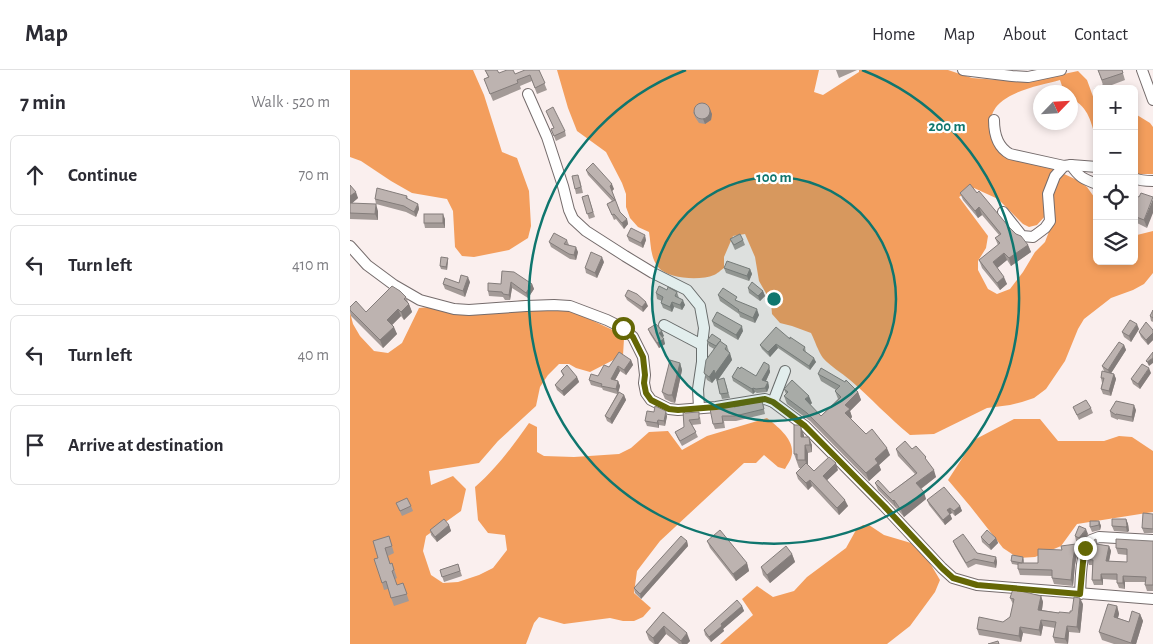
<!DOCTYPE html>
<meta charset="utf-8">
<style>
body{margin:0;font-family:"Alegreya Sans",sans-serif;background:#f2f2f3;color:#2b2b33}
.controls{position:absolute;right:15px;top:15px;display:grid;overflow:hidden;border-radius:8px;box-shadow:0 2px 8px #0003}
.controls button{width:45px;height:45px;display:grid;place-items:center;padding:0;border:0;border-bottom:1px solid #e1e1e2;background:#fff;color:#2b2b33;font:25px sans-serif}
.compass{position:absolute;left:683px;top:15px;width:45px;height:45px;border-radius:50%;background:#fff;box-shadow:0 2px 8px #0003;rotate:65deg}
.stop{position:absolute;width:15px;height:15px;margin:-11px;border:4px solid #646705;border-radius:50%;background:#fff}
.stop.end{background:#646705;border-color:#fff;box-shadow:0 1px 5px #0008}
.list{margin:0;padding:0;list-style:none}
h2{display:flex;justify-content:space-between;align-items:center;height:65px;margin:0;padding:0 20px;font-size:21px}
h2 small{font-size:16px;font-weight:400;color:#7c7c81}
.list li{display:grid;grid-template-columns:32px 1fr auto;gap:15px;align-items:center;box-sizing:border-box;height:80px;margin:0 10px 10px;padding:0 10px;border:1px solid #e1e1e2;border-radius:8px}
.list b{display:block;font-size:19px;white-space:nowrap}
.list em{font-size:16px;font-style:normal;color:#7c7c81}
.icon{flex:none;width:28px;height:28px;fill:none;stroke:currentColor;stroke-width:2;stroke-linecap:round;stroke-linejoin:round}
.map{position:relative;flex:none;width:803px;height:574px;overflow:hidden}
header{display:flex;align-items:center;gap:30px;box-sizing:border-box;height:70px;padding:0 25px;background:#fff;border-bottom:1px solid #e1e1e2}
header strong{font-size:24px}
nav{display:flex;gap:28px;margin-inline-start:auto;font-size:18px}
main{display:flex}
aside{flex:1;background:#fff}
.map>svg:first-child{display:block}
</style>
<header>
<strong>Map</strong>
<nav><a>Home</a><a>Map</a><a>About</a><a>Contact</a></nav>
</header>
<main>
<aside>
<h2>7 min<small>Walk · 520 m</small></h2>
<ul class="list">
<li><svg class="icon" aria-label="ahead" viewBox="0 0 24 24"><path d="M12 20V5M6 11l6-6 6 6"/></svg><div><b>Continue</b></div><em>70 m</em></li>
<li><svg class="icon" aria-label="left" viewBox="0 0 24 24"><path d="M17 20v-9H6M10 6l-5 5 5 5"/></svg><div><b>Turn left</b></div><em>410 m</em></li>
<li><svg class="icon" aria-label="left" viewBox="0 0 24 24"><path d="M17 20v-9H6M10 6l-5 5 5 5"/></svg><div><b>Turn left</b></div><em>40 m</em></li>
<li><svg class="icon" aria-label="arrive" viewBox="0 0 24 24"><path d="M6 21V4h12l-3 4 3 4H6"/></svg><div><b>Arrive at destination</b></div></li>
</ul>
</aside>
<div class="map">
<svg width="803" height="574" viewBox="0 0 803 574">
<rect width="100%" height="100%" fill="#faefee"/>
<g fill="#f39e5d">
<path d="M0 0H123L134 25 152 82 167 88 179 121 181 156 178 168 159 180 124 187 112 186 105 177 103 141 97 129 62 123 41 111 11 91 0 87Z"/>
<path d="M207 0H469L464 22 473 25 509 2V0H598L622 8 676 12 728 1 737 10 745 32 747 35V71C740 51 740 39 721 28L720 22H714L710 10C689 16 641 23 641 52 640 59 644 68 646 75L707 98 696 145 687 155 679 157 673 154 648 129 624 118 609 127 638 166 636 178 628 191V200L638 219 647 224 660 219 673 202 685 182 695 172 703 151 702 124 706 113 712 103 727 110 737 117 747 131V191H784V164L787 165 803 161V203L794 214 783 220 761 228 734 249 728 259 715 291 696 319 684 328 672 332 660 335 637 338 584 364 560 365C539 348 521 328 500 310 491 302 481 297 473 288 468 281 465 271 461 263L442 256 430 253 422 244 421 232 409 211 405 187 395 164 383 166 374 187V198C371 200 367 204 364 205 350 211 318 209 308 197 300 187 301 173 299 162L288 157 280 148 276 137V124L272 113 256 82 227 61 218 38Z"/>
<path d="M784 45H787L800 53 803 57V104H788L784 102Z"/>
<path d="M175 230 218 239 269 263 274 269 273 285 240 302 226 298 219 294H209L198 305 190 317 186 336 148 371 129 393 79 401 81 415 103 406 116 419 111 441 76 466 73 481 81 505 93 513 108 512 129 505 143 498 157 480 155 465 138 463 128 450 125 417C147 398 162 377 179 353L187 357V382L194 386 224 387 269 384 281 378 299 362 318 361 332 380 357 366 417 348C428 357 447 371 441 388 440 391 437 395 435 399L428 397 414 385 406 393H394L310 471 287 501 284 523 301 538 293 547 284 551H273L260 548 214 554 189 547 184 553 176 574H0V242L3 254 10 266 24 281 38 283 52 273 69 238 80 237 101 240Z"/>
<path d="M664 349H690L708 371H754L769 366 782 367 803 381V442L727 454 711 476 685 487 668 488 653 478 620 436 598 410 624 370Z"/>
<path d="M513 455H519L534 465 561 473 577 488 590 510 585 522 560 556 537 574H370L403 545 392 529 407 516 423 527 444 521 457 507 496 478 506 460Z"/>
</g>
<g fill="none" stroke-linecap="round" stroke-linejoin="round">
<defs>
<g id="street">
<path d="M613 0 662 6 678 7 711 0"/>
<path d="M792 0 803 30"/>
<path d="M178 24 197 67 213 116 219 140 223 149 236 161 275 186 303 203 337 220 350 236 354 258 352 275V292L348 319 349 338"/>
<path d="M644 50C644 64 647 77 660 84L714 96"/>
<path d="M721 95C729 107 733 109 747 114"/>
<path d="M784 108C790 111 797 111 803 111"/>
<path d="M653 142 672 166 683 167 695 158 700 151 698 124 705 106 714 96 721 95 747 97"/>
<path d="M0 176 17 195 44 215 70 230 104 239 119 240 176 236 204 235 220 236 257 250 273 258 283 267 293 287 295 305 294 313 296 323 301 330 319 339 328 340 366 337 415 329 423 332 455 356 534 436 592 498 603 508 627 515 803 529"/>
<path d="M314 255 352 275"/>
<path d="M423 332 435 301"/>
<path d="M730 524C731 506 730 485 741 470L749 467 803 470"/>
</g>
</defs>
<use href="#street" stroke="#756c6c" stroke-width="12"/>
<use href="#street" stroke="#fff" stroke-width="10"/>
</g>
<g fill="#a39a97">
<path d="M135 0H147L149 3 165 4 189 0 197 20 187 24 182 11 170 16 171 19 143 31 134 9 138 7Z"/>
<path d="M486 0H507L489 8Z"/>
<path d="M748 0H772L775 10 754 18Z"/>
<path d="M196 41 215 61 216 66 206 71 201 59 204 58Z"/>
<path d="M343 42 362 44 361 50 355 54 349 53 345 47Z"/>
<path d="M236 100 264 119 262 121 270 142 277 149 278 154 274 159 266 149 264 150 257 134 262 131 238 105Z"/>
<path d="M230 110 233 123 226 124 225 119Z"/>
<path d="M0 115 8 128 2 133 28 141V150L0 149Z"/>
<path d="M610 123H627L659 157 678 175 681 182 661 196 657 190 647 198 657 214 650 220 632 198 629 190 648 175 645 168 649 165 632 145 628 148 613 130Z"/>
<path d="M238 125 245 147 239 149 232 127Z"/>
<path d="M784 125 789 127 797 158 785 152Z"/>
<path d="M57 126 58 129 68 134 69 139 66 147 56 142 26 134 25 129Z"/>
<path d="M95 149V158H75L74 153Z"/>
<path d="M277 166 296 170 293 178 279 171Z"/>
<path d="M380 169 393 170 395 175 385 180Z"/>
<path d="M217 170 219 175 228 182 226 190 220 189 201 177 199 172Z"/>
<path d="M98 188V190L97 200 91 199 90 196Z"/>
<path d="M254 192 247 208 236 203 235 198Z"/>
<path d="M374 198 400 199 402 204 399 211 376 203Z"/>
<path d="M152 201 182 214 184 219 178 228 162 218 160 230H155L153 227 139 226 138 221 151 214Z"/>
<path d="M120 212 115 227 95 219 93 214Z"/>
<path d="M398 218 413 221 415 226 410 231 399 223Z"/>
<path d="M317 220 327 222 329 228 335 235 332 240 324 237 322 242 313 238 311 233 312 231 307 229 306 223Z"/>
<path d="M368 225 389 232 409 245 405 253 390 247 389 244 370 231Z"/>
<path d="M275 226 298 236 293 242 277 230Z"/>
<path d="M56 227 62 242 54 250 51 246 42 255 47 264 33 278 1 246 0 242V237L16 242Z"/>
<path d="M803 240V252L801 251 800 246Z"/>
<path d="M362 251 393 261 388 270 364 256Z"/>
<path d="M298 259 314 266 312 267 315 274 309 278 300 264Z"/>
<path d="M789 259 781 272 774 267 772 262Z"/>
<path d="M803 260V270L798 275 791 267 789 262Z"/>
<path d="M440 269 455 277 456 283 466 292 460 300 428 278 420 287 412 279 410 275Z"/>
<path d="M357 271 371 272 377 276 382 290 368 310 376 314 380 328 372 329 366 308 362 313 357 310 354 303 364 279 359 276Z"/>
<path d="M774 275 776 280 761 303 764 304 766 309 761 326 753 324 751 319 752 313 751 308 754 301 752 296Z"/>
<path d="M281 290 283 295 276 305 270 301 265 310 268 311 270 316 268 322 274 325 276 330 262 354 257 351 255 346 267 324 253 320 252 318 241 315 239 310 248 306 259 297Z"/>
<path d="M330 293 332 300 325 333 321 332 315 329 312 322Z"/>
<path d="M420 300V302L416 311 418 312 419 317 417 322 407 323 405 322 403 324 383 311 382 307 406 306Z"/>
<path d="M211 301 227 307 229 312 214 326 207 320 205 315 213 306Z"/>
<path d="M801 303 790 319 783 314 781 309Z"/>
<path d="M468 304 508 322 511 330 500 341 502 347 501 349 516 364 540 385 529 395 531 400 519 411 460 351 437 334 434 326 436 324 434 319 462 333 460 335 471 346 488 329 485 321 486 320 471 311Z"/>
<path d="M412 331 415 344 386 351H374L375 358 365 359 363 354 384 337Z"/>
<path d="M723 337 741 338 743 343 729 350Z"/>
<path d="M786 340 783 352 768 349V350L761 347 760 341Z"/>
<path d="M335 343 350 347 351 354 342 355 348 367 332 376 327 367 325 362 334 357Z"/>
<path d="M317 346 315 356 309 355V358L297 356 295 351Z"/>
<path d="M454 365V367L462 375V382L458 383V395L464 401 488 400 477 410 498 436 489 445 462 416 458 420 448 409 446 403 451 398H449L444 384Z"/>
<path d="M546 379H562L579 394 586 407 571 419 576 429 554 447 546 438 528 420 525 413 540 423 565 404 548 386Z"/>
<path d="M577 430 610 436 612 441 605 446 602 443 600 444 602 449 595 455 579 435Z"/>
<path d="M46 433 61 436 63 441 52 446Z"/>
<path d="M803 444V463H794L792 458Z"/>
<path d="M776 449 778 454 779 461 777 462 764 461 762 456Z"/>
<path d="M749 451 751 456 750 460 742 462 740 457Z"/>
<path d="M99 455 101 461 87 472 81 465 80 460Z"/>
<path d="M738 464 731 473 726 471 725 466Z"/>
<path d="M39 466 44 483 38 486 40 494 42 493 47 508 45 509 47 515 53 513 59 531 44 536 38 519 34 520 32 513 28 488Z"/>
<path d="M631 467 646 468 648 473 641 480 632 472Z"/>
<path d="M746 469 748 474 759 476 761 481 759 491 777 492V485L768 484 766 478 803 471V521H797L795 515V512H775V519L769 518 767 513V510L753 509V515H744L742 510V495H739L737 489Z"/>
<path d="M337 471 338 476 291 529 285 523 284 518Z"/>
<path d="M357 471 397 493 399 501 386 511 360 478Z"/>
<path d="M603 471 627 483 646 487 647 492 646 498 626 494 618 498 605 476Z"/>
<path d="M712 480H728L725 495 723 516 704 514 702 508V506L670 505 668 499V495L662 494 661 491 673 487 674 490V493H688Z"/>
<path d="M442 484 445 492 420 513 413 505 411 497Z"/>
<path d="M108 494 112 506 94 512 90 500Z"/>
<path d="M691 526 693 532 692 540 709 543H720L722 541 733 534 730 563 719 562 718 574 705 573 703 567 705 558 693 556 691 566 673 563 671 572 629 565 627 559 653 552 660 547 663 534 660 528Z"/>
<path d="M392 536 394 541 373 559 374 561 361 572 355 565 354 560Z"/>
<path d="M767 536 769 544 768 548 779 552 790 544 793 551 786 574H764L752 570 749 562Z"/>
<path d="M313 542 340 571 337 574H329L316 564 308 574H304L299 570 296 562Z"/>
</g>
<g fill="#847d7b">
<path d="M360 39 362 44 361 50 355 54 353 49Z"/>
<path d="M262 114 264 119 262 121 260 116Z"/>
<path d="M6 122 8 128 0 135V126Z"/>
<path d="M803 129V143L797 158 794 150Z"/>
<path d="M26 134 28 141V150L25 144Z"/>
<path d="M68 134 69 139 66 147 64 142Z"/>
<path d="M629 137 632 145 628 148 625 141Z"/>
<path d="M93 144 95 149V158L93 153Z"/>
<path d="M277 149 278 154 274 159 272 153Z"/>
<path d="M295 165 296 170 293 178 291 173Z"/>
<path d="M678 175 681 182 661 196 659 188Z"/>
<path d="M226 177 228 182 226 190 224 185Z"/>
<path d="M654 183 657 190 645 200 643 192Z"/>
<path d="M252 187 254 192 247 208 245 203Z"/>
<path d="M98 188V190L97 200 96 197Z"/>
<path d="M400 199 402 204 399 211 397 206Z"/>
<path d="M118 207 120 212 115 227 113 221Z"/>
<path d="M654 207 657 214 650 220 647 213Z"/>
<path d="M161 212 162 218 160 230 159 225Z"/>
<path d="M182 214 184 219 178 228 176 223Z"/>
<path d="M413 221 415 226 410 231 408 226Z"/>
<path d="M333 230 335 235 332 240 330 235Z"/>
<path d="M296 232 298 236 293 242 292 237Z"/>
<path d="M322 232 324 237 322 242 320 237Z"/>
<path d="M59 234 62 242 54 250 51 242Z"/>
<path d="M48 239 51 246 40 257 37 250Z"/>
<path d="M407 239 409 245 405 253 403 248Z"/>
<path d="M787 254 789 259 781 272 779 266Z"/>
<path d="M392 256 393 261 388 270 386 265Z"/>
<path d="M44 257 47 264 33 278 30 270Z"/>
<path d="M312 261 314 266 311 268 309 263Z"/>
<path d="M803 263V270L798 275 796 270Z"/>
<path d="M314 269 315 274 309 278 307 273Z"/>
<path d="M426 274 428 278 420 287 418 282Z"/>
<path d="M774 275 776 280 760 305 758 300Z"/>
<path d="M380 283 382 290 367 311 366 308 362 313 359 307 364 300Z"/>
<path d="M464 288 466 292 460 300 459 296Z"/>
<path d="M803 288V293L799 296 797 292Z"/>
<path d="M281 290 283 295 276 305 274 300Z"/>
<path d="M330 293 332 300 325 333 322 325Z"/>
<path d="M419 295 420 302 414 315 412 310Z"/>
<path d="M268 296 270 301 263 314 261 309Z"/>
<path d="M799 298 801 303 790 319 788 314Z"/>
<path d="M764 304 766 309 761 326 759 321Z"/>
<path d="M227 307 229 312 214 326 212 321Z"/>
<path d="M268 311 270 316 268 324 266 319Z"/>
<path d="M418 312 419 317 417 322 415 318Z"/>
<path d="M403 318 405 322 403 324 402 319Z"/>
<path d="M508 322 511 330 500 341 502 347 498 351 495 343V335Z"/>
<path d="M274 325 276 330 262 354 260 349Z"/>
<path d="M459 326 462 333 458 337 455 329Z"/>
<path d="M784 335 786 340 783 352 782 347Z"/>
<path d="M316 341 317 346 315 356 314 351Z"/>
<path d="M308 350 309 355V358L307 353Z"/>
<path d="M451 357 454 365V375L451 367Z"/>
<path d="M459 367 462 375V382L460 375Z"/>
<path d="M455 375 458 383V398L455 390Z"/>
<path d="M537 378 540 385 529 395 531 400 519 411 516 403 525 389Z"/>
<path d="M486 393 488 400 475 412 473 406Z"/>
<path d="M584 400 586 407 569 420 566 413Z"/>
<path d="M460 410 462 416 458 420 456 413Z"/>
<path d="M574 422 576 429 554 447 551 440Z"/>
<path d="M495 430 498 436 489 445 487 438Z"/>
<path d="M544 430 546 438 543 431Z"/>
<path d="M610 436 612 441 605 446 604 441Z"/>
<path d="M600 438 602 443 599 445 600 444 602 449 595 455 593 450 597 440Z"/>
<path d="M776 449 778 454 779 461 777 462 776 457Z"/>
<path d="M749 451 751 456 750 460 749 455Z"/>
<path d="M99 455 101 461 87 472 85 467Z"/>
<path d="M736 459 738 464 731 473 729 468Z"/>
<path d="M646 468 648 473 641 480 639 475Z"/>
<path d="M337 471 338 476 291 529 290 524Z"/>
<path d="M726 474 728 480 725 495 723 516 721 510 723 489Z"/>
<path d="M759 476 761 481 758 496 756 491Z"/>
<path d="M442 484 445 492 420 513 417 505Z"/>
<path d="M646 487 647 492 646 498 644 493Z"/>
<path d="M397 493 399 501 386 511 383 504Z"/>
<path d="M751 504 753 509V515L751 510Z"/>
<path d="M773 506 775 512V519L773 513Z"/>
<path d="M691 526 693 532 691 546 688 540Z"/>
<path d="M730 528 733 534 730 563 727 557Z"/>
<path d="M392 536 394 541 373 559 374 561 361 572 359 567 371 554Z"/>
<path d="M767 536 769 544 766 554 764 547Z"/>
<path d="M790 544 793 551 786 574H782L781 573Z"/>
<path d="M691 550 693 556 691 566 689 560Z"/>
<path d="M314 556 316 564 308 574H305L303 568Z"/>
<path d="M717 556 719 562 718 574 715 569Z"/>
<path d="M670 557 673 563 671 572 669 566Z"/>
<path d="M337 563 340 571 337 574H332L331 571Z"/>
</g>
<g fill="#bdb3b0" stroke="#847d7b">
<path d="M135 0H147L149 3 157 0H163L165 4 175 0H189L195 13 185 18 180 5 167 10 168 13 140 24 134 9 139 7Z"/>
<path d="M748 0H772L773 3 752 10Z"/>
<path d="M753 15 754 19H747V23L745 18Z"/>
<circle cx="352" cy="41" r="8"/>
<path d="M203 37 215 61 204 66 201 59 204 58 196 41Z"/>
<path d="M243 93 262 114 260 116 270 142 277 149 272 153 264 144 262 145 257 134 265 130 236 100Z"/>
<path d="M228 105 231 117 225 119 222 106Z"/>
<path d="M620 114 627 123 629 121 659 157 666 164 671 166 678 175 659 188 654 183 643 192 654 207 647 213 629 190 650 173 645 168 651 164 629 137 625 141 610 123Z"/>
<path d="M0 115 6 122 0 126Z"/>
<path d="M27 118 57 126 56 128 68 134 64 142 54 136 25 129Z"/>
<path d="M791 123 803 127 794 150 784 146V125L789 127Z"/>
<path d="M238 125 243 142 237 144 232 127Z"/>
<path d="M0 133 26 134 25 144 0 143Z"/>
<rect x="74" y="144" width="19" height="9"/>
<path d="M281 158 295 165 291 173 277 166Z"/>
<path d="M204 163 217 170 214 174 226 177 224 185 219 184 199 172Z"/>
<path d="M390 164 393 170 384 175 380 169Z"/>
<path d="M241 182 252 187 245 203 235 198Z"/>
<path d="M91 187 98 188 96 197 90 196Z"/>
<path d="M377 191 400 199 397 206 374 198Z"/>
<path d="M152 201 164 202 182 214 176 223 161 212 159 225 153 224 152 222 138 221V213L151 214Z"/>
<path d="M111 205 118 207 113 221 93 214 95 208 109 213Z"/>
<path d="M402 212 413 221 408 226 398 218Z"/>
<path d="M42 216 50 221 56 227 54 229 59 234 51 242 48 239 37 250 44 257 30 270 0 240V237L6 231 16 242Z"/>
<path d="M309 216 317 220 318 217 327 222 325 226 333 230 330 235 322 232 320 237 311 233 313 227 306 223Z"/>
<path d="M373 218 387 227 385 230 407 239 403 248 388 241 389 240 368 225Z"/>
<path d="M278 220 287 224 296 232 292 237 275 226Z"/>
<path d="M803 240V248L800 246Z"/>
<path d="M367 242 392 256 386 265 362 251Z"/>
<path d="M780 250 787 254 779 266 772 262Z"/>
<path d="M796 252 803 260V263L796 270 789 262Z"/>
<path d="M306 254 312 261 309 263 314 269 307 273 298 259Z"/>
<path d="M426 257 440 269V267L455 277 453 280 464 288 459 296 426 274 418 282 410 275Z"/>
<path d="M362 264 371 270 370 271 366 276 357 271Z"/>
<path d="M370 271 377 276 375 279 380 283 365 304 364 300 359 307 354 303 356 290Z"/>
<path d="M769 272 774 275 758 300 752 296Z"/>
<path d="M269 282 281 290 274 300 268 296 261 309 268 311 266 319 251 316 252 314 239 310 241 304 248 306 254 295 259 297Z"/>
<path d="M803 282V288L797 292 796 291Z"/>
<path d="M320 290 330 293 322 325H318L312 322Z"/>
<path d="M414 292 419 295V298L412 310 418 312 415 318 406 319 403 318 402 319 382 307 388 297 390 299 391 297 406 306Z"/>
<path d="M792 294 799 298 788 314 781 309Z"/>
<path d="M217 295 227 307 212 321 205 315 214 305 211 301Z"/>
<path d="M471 298 495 312 496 310 508 322 495 335 500 339 495 343 516 364 522 359 537 378 525 389 528 393 516 403 457 343 434 326 438 322 434 319 442 310 459 326 455 329 471 346 491 327 485 321 490 316 468 304Z"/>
<path d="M752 301 764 304 759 321 751 319 754 308H751Z"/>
<path d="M374 308 378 323 370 324 367 310Z"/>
<path d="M269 322 274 325 260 349 255 346Z"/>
<path d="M736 330 741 338 727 345 723 337Z"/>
<path d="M412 331 414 339 385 346H372L373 353 363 354 360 339 384 336V337Z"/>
<path d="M766 331 784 335 782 347 766 344V345L760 341Z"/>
<path d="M305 336 316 341 314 351 308 350 307 353 295 351 297 341 304 342Z"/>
<path d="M333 341 335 343 349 342V349L339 350 346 362 330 371 325 362 334 357Z"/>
<path d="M444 355H449L451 357V367H459L460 375H455V390H447V384H444Z"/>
<path d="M555 371 562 379 566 376 576 387 575 388 584 400 566 413 574 422 551 440 544 430 543 431 525 413 528 410 540 423 567 403 546 379Z"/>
<path d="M479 387 486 393 473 406 495 430 487 438 460 410 456 413 446 403 456 393 464 401Z"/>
<path d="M594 417 610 436 604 441 600 438 597 440 600 444 593 450 577 430Z"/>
<path d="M57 428 61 436 50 441 46 433Z"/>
<path d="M793 443 803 444V459L792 458Z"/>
<path d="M94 449 99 455 85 467 80 460Z"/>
<path d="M762 449H776L777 456 776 457 762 456Z"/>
<path d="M740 451H749V455L740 457Z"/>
<path d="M729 456 736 459 729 468 725 466Z"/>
<path d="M370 460 397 493 383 504 357 471Z"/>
<path d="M637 460 646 468 639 475 631 467Z"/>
<path d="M613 464 627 483 646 487 644 493 624 489 616 493 603 471Z"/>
<path d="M39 466 42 476 35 478 40 494 42 493 44 500 42 501 47 515 53 513 57 524 41 528 36 511 32 513 24 489 28 488 23 471Z"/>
<path d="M331 466 337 471 290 524 284 518Z"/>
<path d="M746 469V474L759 476 756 491 777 492V479L766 478V469L801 471H803V515H795L796 507 773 506V513H767V504H751V510H742L743 490 737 489 742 473 744 470Z"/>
<path d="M726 474 723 489 721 510 702 508V500L668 499V493H688V479L712 480 711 476Z"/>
<path d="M436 476 442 484 417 505 411 497Z"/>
<path d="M662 485 673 487 672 493 661 491Z"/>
<path d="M108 494 110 501 92 507 90 500Z"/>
<path d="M663 519 691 526 688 540 709 543V542L720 543V541H722L724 527 730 528 727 557 717 556 715 569 703 567 706 552 691 550 689 560 670 557 669 566 627 559 629 547 653 552 660 547 664 529 660 528Z"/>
<path d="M387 530 392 536 371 554 372 556 359 567 354 560Z"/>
<path d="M758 534 767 536 764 547 779 552 782 541 790 544 781 573 749 562Z"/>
<path d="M313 542 337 563 331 571 314 556 303 568 296 562Z"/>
<path d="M648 571 649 574H638Z"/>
</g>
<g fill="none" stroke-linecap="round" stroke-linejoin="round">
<path stroke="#646705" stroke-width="6" d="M273 258 283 267 293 287 295 305 294 313 296 323 301 330 319 339 328 340 366 337 415 329 423 332 455 356 534 436 592 498 603 508 627 515 730 524 733 492 735 478"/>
</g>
<circle cx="424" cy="229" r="122" fill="#0f766e" fill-opacity=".12"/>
<g fill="none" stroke="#0f766e" stroke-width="2.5">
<circle cx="424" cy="229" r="122"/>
<path d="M512 0A245 245 0 1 1 336 0"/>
</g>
<circle cx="424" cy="229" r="8" fill="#0f766e" stroke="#fff" stroke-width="2.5"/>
<g font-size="15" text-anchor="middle" font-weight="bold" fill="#0f766e" stroke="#fff" stroke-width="4.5" stroke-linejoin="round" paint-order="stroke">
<text x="597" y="61">200 m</text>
<text x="424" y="112">100 m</text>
</g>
</svg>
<div class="controls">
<button>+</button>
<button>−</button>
<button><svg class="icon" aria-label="locate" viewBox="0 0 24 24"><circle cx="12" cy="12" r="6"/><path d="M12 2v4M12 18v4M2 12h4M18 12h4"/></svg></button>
<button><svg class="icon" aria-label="layers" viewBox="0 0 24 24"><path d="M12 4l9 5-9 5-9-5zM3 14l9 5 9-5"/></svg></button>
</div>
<svg class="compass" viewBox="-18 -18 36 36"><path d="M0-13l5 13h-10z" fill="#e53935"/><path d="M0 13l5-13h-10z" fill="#7c7c81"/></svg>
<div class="stop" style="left:273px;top:258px"></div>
<div class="stop end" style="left:735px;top:478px"></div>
</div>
</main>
